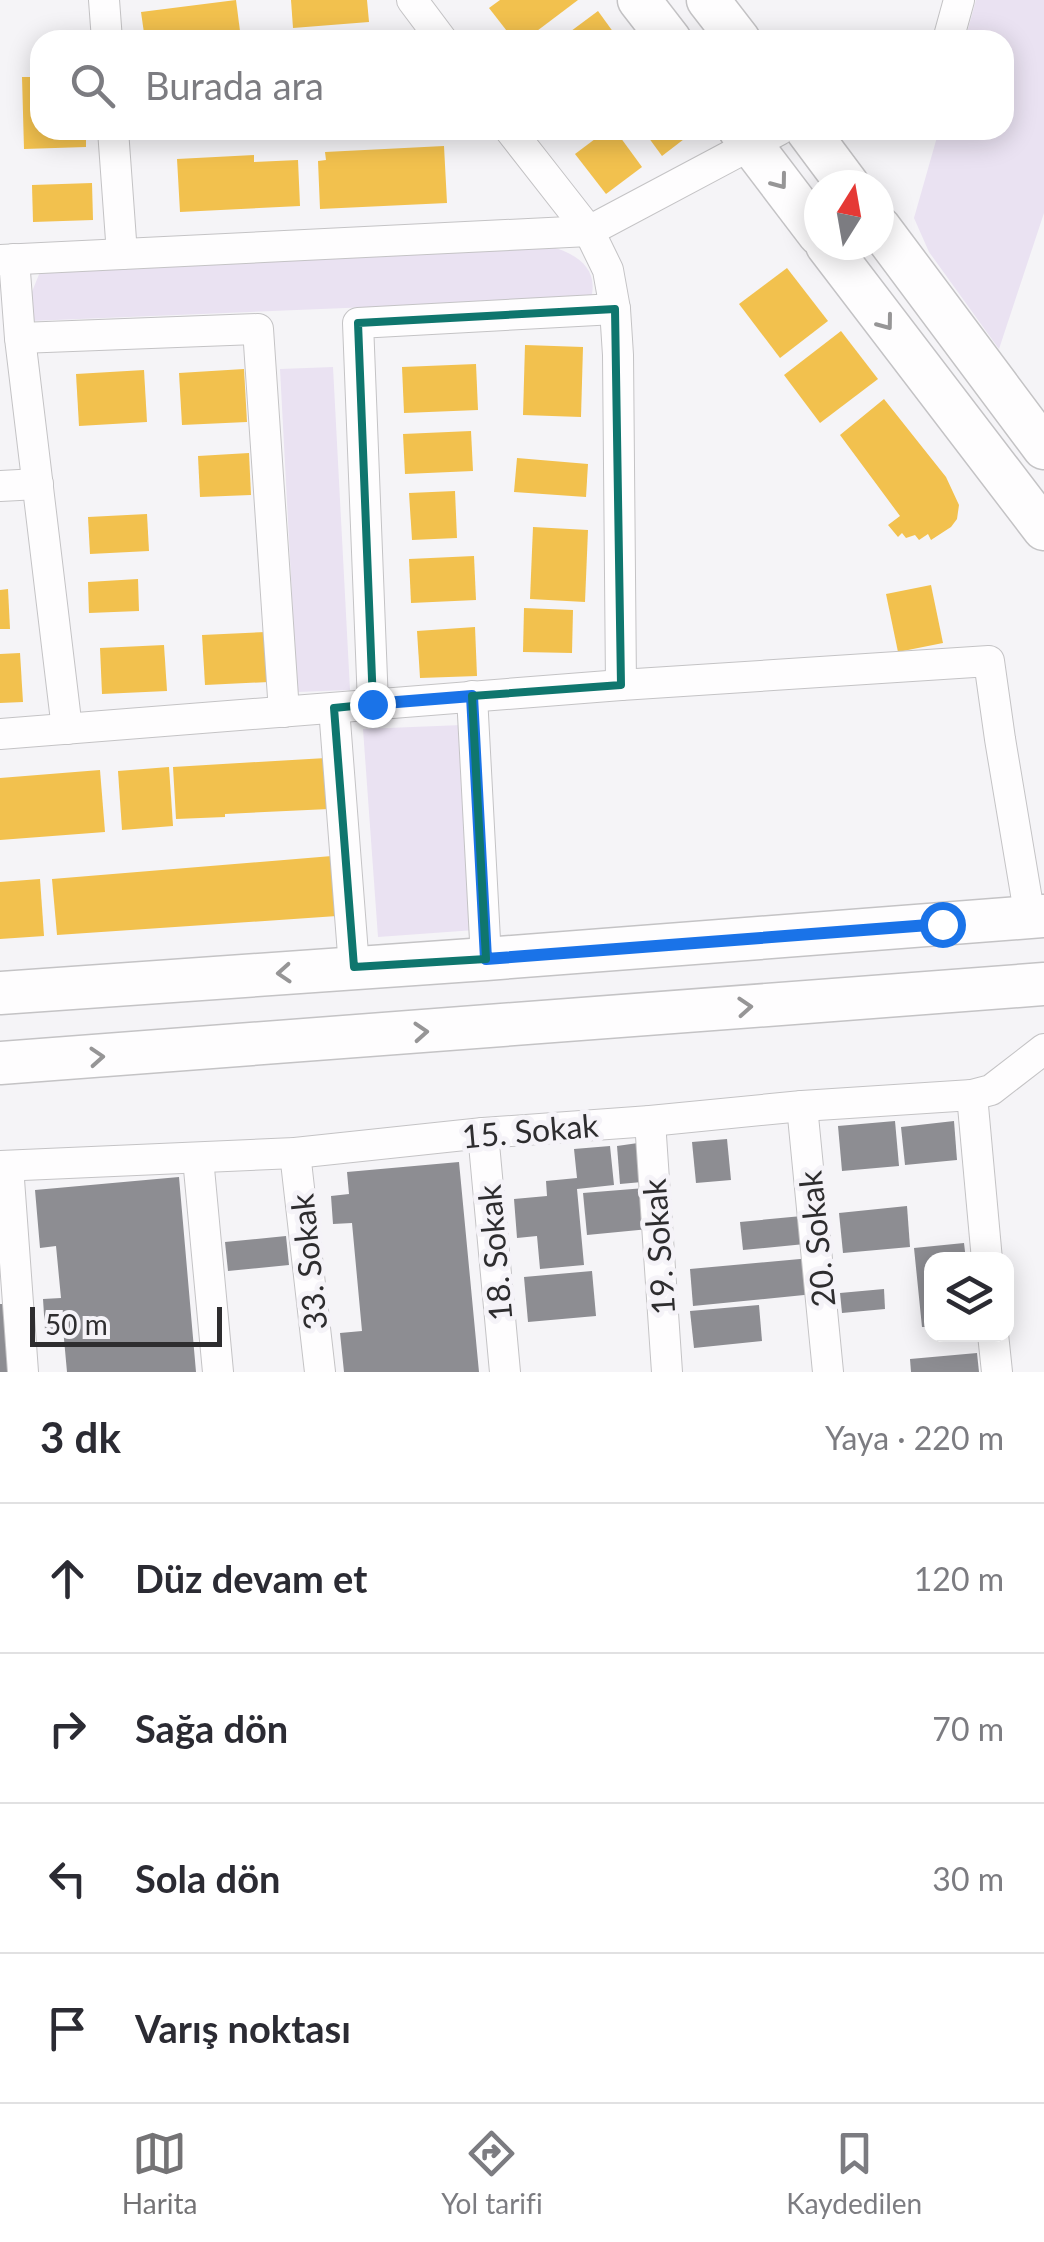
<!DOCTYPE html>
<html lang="tr">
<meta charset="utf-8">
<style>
body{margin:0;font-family:Lato,sans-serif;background:#f7f7f7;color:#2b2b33}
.controls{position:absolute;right:30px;bottom:30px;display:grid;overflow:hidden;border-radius:20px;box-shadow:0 5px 25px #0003}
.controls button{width:90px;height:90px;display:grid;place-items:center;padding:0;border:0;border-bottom:2px solid #e1e1e2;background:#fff;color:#2b2b33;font:50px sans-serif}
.compass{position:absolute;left:804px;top:170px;width:90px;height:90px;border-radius:50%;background:#fff;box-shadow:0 5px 25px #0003;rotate:11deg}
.scale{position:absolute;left:30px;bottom:25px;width:192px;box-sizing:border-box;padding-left:10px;border:5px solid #2e2d2f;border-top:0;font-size:28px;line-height:35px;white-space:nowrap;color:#2e2d2f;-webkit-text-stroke:8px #f5f3f8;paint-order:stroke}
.stop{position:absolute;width:30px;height:30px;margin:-22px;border:8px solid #1a73e8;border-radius:50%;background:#fff}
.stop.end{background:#1a73e8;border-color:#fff;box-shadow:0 2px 10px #0008}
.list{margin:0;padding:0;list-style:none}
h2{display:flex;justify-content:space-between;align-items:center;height:130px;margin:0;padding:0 40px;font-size:42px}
h2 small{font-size:32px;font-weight:400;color:#7c7c81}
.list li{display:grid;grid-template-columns:65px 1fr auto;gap:30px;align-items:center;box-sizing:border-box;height:150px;padding:0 40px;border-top:2px solid #e1e1e2}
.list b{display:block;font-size:38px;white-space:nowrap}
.list em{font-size:32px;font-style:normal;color:#7c7c81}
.icon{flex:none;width:55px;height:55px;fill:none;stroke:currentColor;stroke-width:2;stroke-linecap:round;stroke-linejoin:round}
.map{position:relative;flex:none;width:1044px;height:1372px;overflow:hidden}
.search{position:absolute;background:#fff;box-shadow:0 5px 25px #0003;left:30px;right:30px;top:30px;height:110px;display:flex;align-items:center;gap:25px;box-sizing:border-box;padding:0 35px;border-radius:30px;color:#7c7c81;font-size:38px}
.sheet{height:730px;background:#fff}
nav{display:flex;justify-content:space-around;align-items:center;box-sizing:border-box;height:140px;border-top:2px solid #e1e1e2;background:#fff;font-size:28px;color:#7c7c81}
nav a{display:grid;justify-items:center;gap:5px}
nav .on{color:#747375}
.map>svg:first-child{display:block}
</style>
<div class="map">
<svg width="1044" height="1372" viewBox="0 0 1044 1372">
<rect width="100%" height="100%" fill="#f5f4f7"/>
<g fill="#eae2f2">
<path d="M976 0H1044V213L999 349 929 252 914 218 939 130H1004V40H965Z"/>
<path d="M552 247C577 254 599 269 591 298L31 321 29 299 40 272Z"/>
<path d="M333 367 350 690 297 692 280 369Z"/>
<path d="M462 725 475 930 378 937 363 729Z"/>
</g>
<g fill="#f2c14e">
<path d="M236 0 240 31 169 40H145L141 12Z"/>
<path d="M291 0H367L369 22 293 28Z"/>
<path d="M500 0H578L525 40H514L489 8Z"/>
<path d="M598 11 619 40H559Z"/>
<path d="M22 77H40V130H86V147L24 149Z"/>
<path d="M178 130H280V133L178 138Z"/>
<path d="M607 130H615L642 167 606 194 575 154Z"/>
<path d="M643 130H684L688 136 662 156Z"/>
<path d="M444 146 447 203 320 209 318 161 326 160 325 152Z"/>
<path d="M254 155V162L298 160 300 206 180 212 177 159Z"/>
<path d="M92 183 93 220 33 222 32 185Z"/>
<path d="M787 268 828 321 780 358 739 304Z"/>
<path d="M841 331 878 379 820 423 784 375Z"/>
<path d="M525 345 583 347 581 417 523 415Z"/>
<path d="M476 364 478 410 404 413 402 367Z"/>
<path d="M244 369 247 422 182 425 179 373Z"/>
<path d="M144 370 147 422 79 426 76 374Z"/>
<path d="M884 399 946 477 959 505 957 519 951 527 931 540 928 534 919 540 915 535 906 538 902 533 898 537 888 525 900 516 840 435Z"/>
<path d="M471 431 473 471 405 474 403 434Z"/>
<path d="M249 453 251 495 200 497 198 456Z"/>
<path d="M517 458 588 464 586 497 514 492Z"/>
<path d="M455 491 457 538 412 540 409 493Z"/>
<path d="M147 514 149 551 90 554 88 517Z"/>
<path d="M533 527 588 530 585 602 530 599Z"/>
<path d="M474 556 476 600 411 603 409 559Z"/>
<path d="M138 579 139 611 89 613 88 582Z"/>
<path d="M931 585 943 643 898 652 886 594Z"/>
<path d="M8 589 10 629H0V590Z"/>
<path d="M524 608 573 610 572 653 523 652Z"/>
<path d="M475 627 477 676 420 678 417 631Z"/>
<path d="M266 632 269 682 205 685 202 635Z"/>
<path d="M164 645 167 691 102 694 100 648Z"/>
<path d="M20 653 23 702 0 703V654Z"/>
<path d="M326 758 329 809 225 814V817L176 819 173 767Z"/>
<path d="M169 767 173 826 122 830 118 771Z"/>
<path d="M100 770 105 832 0 840V778Z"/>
<path d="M332 856 337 916 57 935 52 879Z"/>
<path d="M40 879 44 936 0 939V882Z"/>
</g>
<g fill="#8d8d92">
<path d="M895 1121 899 1166 842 1171 838 1126Z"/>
<path d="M954 1121 957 1160 905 1165 901 1127Z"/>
<path d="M727 1139 731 1180 696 1183 692 1142Z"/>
<path d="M638 1143 642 1182 620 1184 617 1146Z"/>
<path d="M610 1146 614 1185 577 1189 584 1265 540 1269 537 1236 517 1238 514 1199 547 1196 546 1181 577 1178 574 1149Z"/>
<path d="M459 1162 479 1372H344L340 1333 362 1331 352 1223 333 1224 331 1196 349 1194 347 1172Z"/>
<path d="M179 1177 196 1372H67L63 1328 45 1330 43 1299 61 1298 56 1246 40 1248 35 1190Z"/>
<path d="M645 1188 649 1229 587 1235 583 1193Z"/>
<path d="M907 1206 910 1247 843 1253 839 1213Z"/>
<path d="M802 1216 805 1244 743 1250 740 1222Z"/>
<path d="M286 1236 289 1265 228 1271 225 1242Z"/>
<path d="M964 1243 966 1260H932V1327H922L914 1248Z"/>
<path d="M811 1258 814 1294 693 1306 690 1269Z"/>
<path d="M592 1271 596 1316 528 1322 524 1277Z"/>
<path d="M884 1289 885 1309 842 1313 840 1293Z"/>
<path d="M0 1304H3L9 1372H0Z"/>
<path d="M759 1305 762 1341 694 1348 690 1311Z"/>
<path d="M977 1353 979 1372H911L910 1359Z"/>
</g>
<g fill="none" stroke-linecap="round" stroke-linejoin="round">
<defs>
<g id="street">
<path d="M104 0 107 40"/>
<path d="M412 0 442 40"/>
<path d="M948 40 959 0"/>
<path d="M113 130 122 254"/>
<path d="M510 130 589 231 608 270 615 309 618 355 621 685"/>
<path d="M14 259 20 338 67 729"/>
<path d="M0 260 589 231 779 130"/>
<path d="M20 338 258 329 284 712"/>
<path d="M0 486 38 484"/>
<path d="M472 696 486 959"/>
<path d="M373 704 358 323 615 309"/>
<path d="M334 708 354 967"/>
<path d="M0 734 621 685 989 661 1000 739 1030 918"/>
<path d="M972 1095 987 1260"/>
<path d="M802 1106 828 1372"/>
<path d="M650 1121 667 1372"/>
<path d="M483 1133 505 1372"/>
<path d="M295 1153 320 1372"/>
<path d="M198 1158 218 1372"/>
<path d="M0 1166 295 1153 483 1133 650 1121 802 1106 972 1095 991 1090 1044 1049"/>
<path d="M8 1166 23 1372"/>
<path d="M993 1334 997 1372"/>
</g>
<g id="secondary">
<path d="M639 0 670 40"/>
<path d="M708 0 739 40"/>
<path d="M740 130 819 234"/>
<path d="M807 130 848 185"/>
<path d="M879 227 1044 448"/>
<path d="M827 245 1044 529"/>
<path d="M0 993 486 959 1044 916"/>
<path d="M0 1063 1044 984"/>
</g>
</defs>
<use href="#street" stroke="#c4c3c5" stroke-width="32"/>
<use href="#secondary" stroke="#c4c3c5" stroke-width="45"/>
<use href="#street" stroke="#fefdfe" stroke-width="30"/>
<use href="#secondary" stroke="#fefdfe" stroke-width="42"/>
</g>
<defs><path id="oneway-chevron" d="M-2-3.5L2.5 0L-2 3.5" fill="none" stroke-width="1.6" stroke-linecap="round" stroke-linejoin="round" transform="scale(2.5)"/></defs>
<g stroke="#969596">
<use href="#oneway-chevron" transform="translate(780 182) rotate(53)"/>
<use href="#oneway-chevron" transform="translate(886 323) rotate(53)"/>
<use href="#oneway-chevron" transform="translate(284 973) rotate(176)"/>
<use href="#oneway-chevron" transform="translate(745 1007) rotate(-4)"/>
<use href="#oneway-chevron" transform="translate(421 1032) rotate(-4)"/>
<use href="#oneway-chevron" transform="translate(97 1057) rotate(-4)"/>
</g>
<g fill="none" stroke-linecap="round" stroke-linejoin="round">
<path stroke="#1a73e8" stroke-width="12" d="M372 704 472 696 486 959 942 924"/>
</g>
<path fill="none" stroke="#0f766e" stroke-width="8" stroke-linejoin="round" d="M615 309 621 685 472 696 486 959 354 967 334 708 373 704 358 323Z"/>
<g text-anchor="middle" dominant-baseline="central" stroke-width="10" stroke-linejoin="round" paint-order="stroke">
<g font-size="32" fill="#2e2d2f" stroke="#f5f3f8">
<text transform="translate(530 1130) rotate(-5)">15. Sokak</text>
<text transform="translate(816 1239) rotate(-96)">20. Sokak</text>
<text transform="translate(658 1247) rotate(-94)">19. Sokak</text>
<text transform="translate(494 1253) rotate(-95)">18. Sokak</text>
<text transform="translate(308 1262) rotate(-96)">33. Sokak</text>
</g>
</g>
</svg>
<div class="controls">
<button><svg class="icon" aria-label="layers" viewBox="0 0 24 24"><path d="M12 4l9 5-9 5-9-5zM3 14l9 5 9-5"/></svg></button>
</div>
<svg class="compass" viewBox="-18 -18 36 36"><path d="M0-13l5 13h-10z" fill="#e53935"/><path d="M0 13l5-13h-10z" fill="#7c7c81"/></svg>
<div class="scale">50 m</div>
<div class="stop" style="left:942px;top:924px"></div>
<div class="stop end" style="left:372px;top:704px"></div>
<div class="search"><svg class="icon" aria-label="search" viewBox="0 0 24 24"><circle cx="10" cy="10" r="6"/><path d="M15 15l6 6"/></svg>Burada ara</div>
</div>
<section class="sheet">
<h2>3 dk<small>Yaya · 220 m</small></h2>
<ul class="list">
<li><svg class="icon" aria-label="ahead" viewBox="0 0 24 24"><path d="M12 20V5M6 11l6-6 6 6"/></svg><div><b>Düz devam et</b></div><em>120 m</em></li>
<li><svg class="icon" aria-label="right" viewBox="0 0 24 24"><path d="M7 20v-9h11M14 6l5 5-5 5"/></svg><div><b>Sağa dön</b></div><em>70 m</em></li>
<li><svg class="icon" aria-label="left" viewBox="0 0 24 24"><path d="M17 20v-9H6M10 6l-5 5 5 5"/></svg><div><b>Sola dön</b></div><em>30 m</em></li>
<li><svg class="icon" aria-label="arrive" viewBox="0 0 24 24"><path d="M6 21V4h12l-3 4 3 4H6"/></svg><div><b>Varış noktası</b></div></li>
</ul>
</section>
<nav>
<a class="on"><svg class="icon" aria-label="map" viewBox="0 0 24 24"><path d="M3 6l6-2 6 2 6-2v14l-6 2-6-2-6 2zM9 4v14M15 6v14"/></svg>Harita</a>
<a><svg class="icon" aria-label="directions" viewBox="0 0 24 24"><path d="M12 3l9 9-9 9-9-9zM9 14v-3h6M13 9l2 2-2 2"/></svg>Yol tarifi</a>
<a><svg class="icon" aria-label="saved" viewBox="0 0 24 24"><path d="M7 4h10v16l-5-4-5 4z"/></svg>Kaydedilen</a>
</nav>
